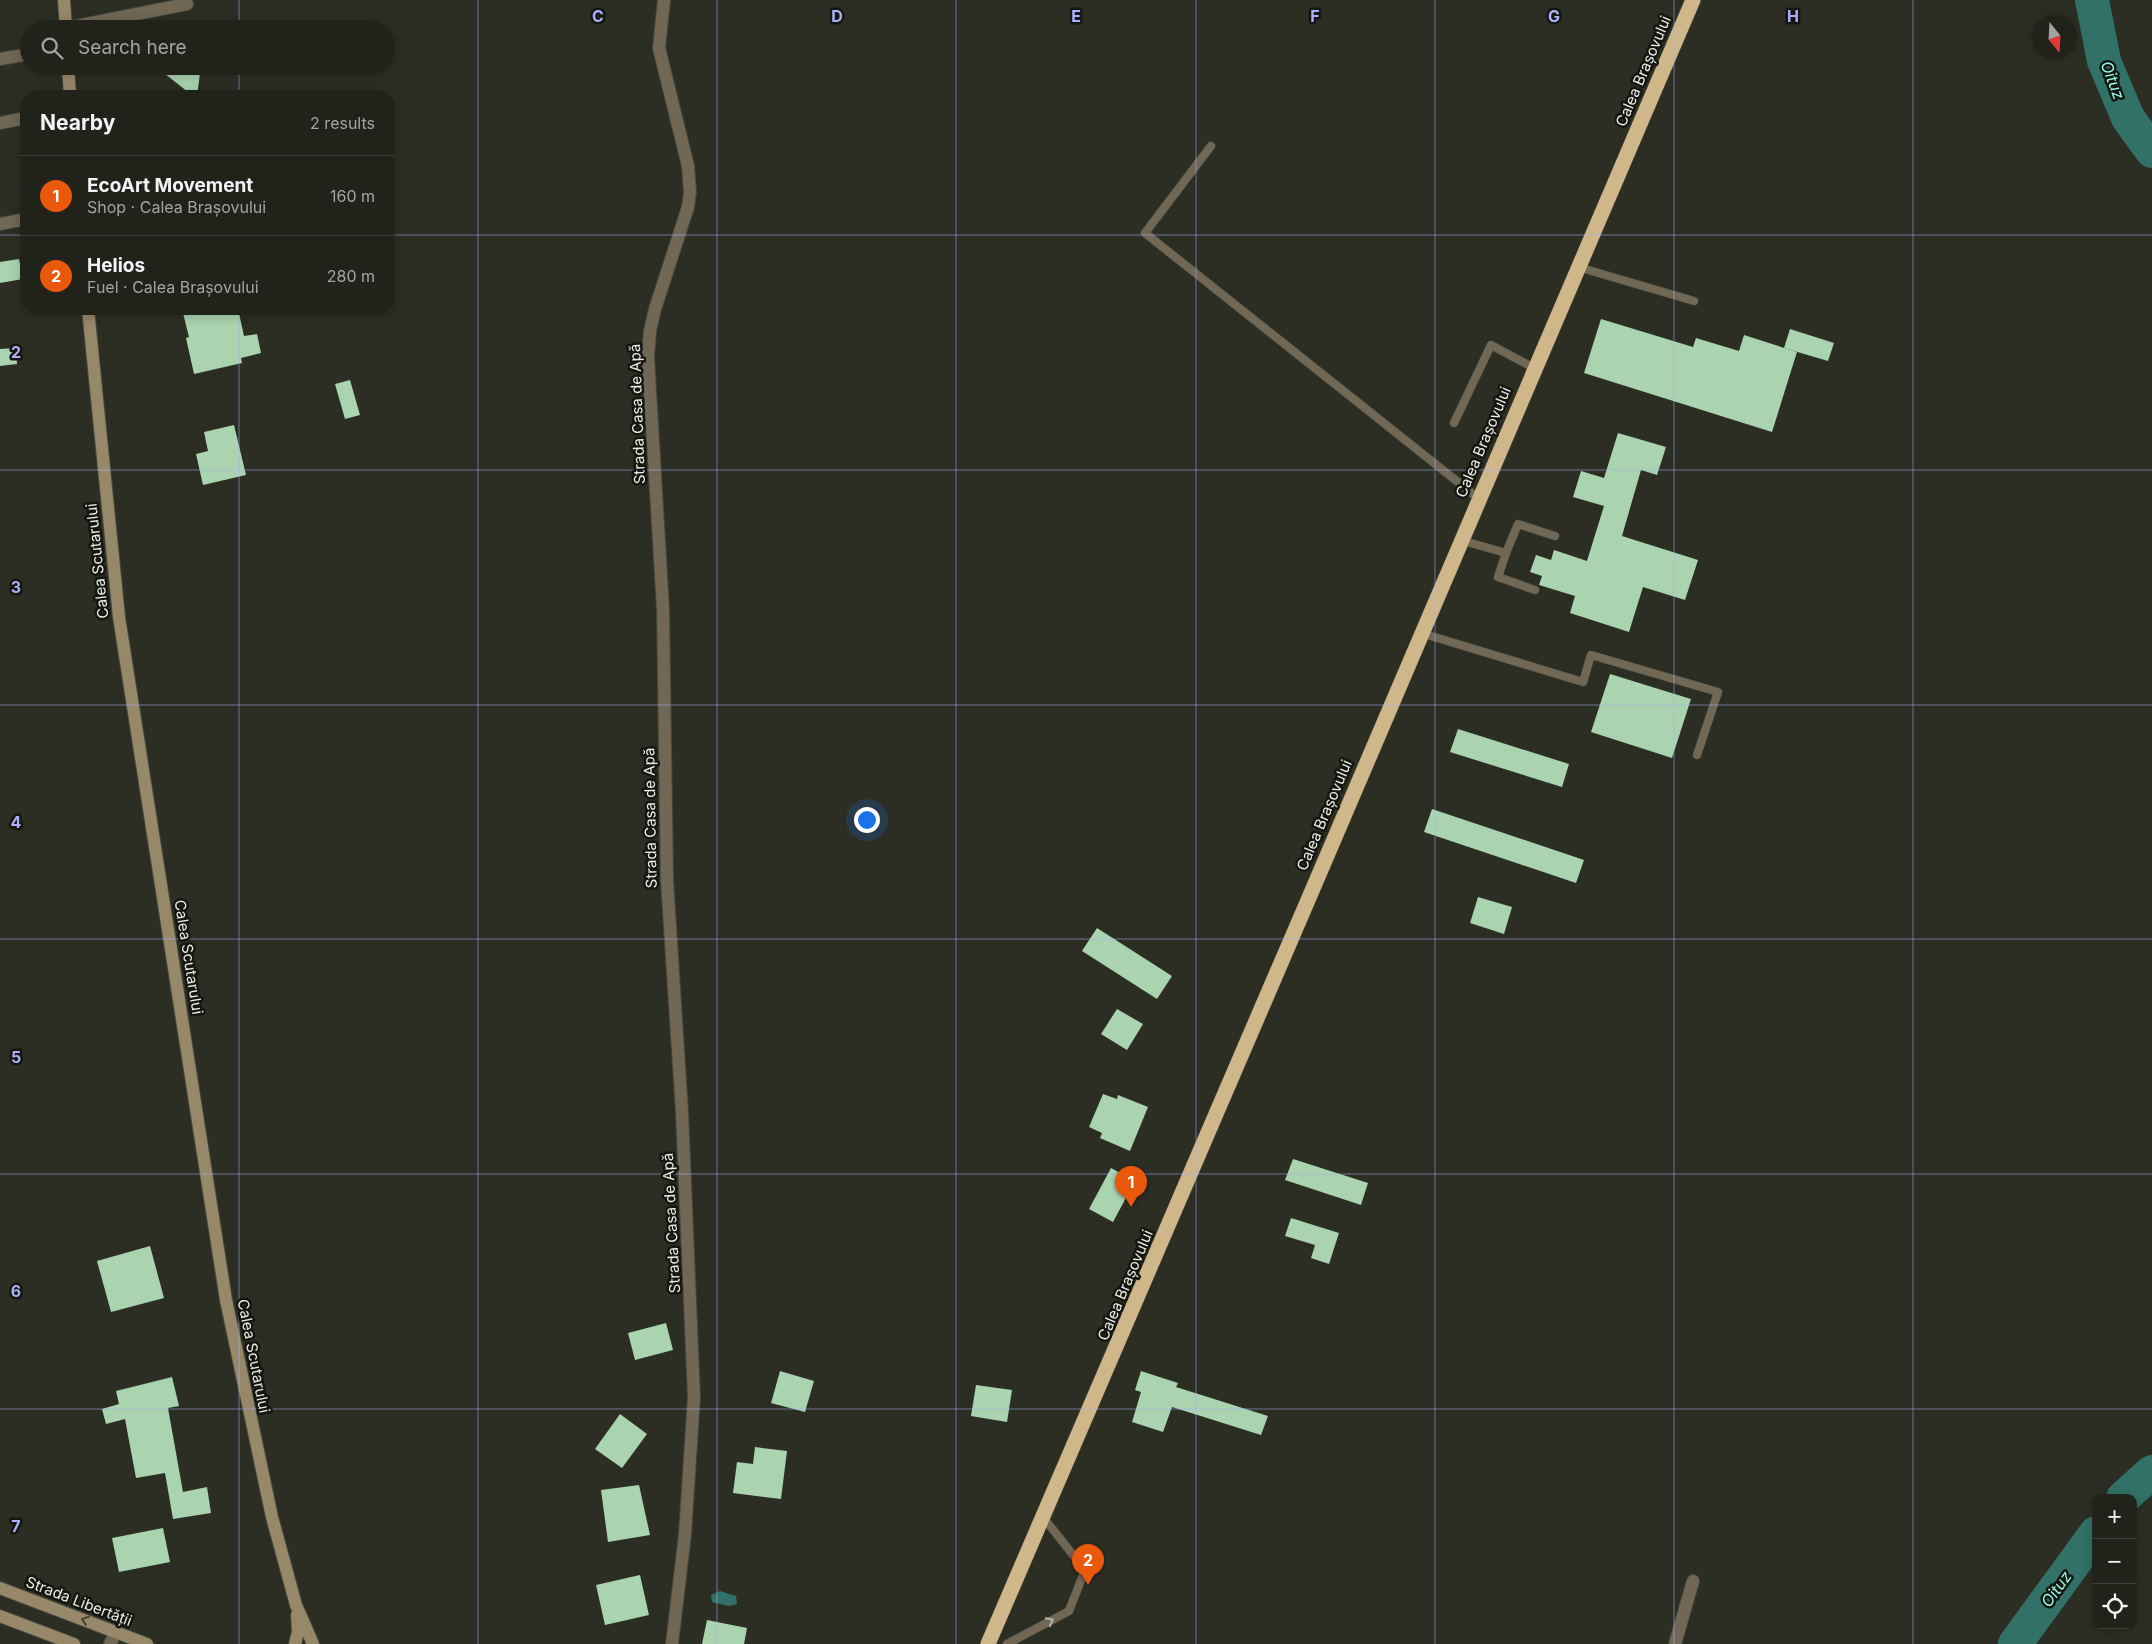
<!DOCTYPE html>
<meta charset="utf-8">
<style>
body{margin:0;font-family:Inter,sans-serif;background:#2d2f27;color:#f1f3f6}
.controls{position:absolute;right:15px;bottom:15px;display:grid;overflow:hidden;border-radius:10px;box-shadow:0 2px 12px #0003}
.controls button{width:45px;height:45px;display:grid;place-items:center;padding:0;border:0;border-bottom:1px solid #3e3f39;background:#21221a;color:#f1f3f6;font:25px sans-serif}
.compass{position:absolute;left:2032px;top:15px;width:45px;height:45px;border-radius:50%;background:#21221a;box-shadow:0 2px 12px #0003;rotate:162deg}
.you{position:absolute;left:866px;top:819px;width:18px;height:18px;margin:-12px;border:4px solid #fff;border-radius:50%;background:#1a73e8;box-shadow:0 0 0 8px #1a73e833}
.badge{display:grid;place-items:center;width:32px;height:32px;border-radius:50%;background:#ea580c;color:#fff;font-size:16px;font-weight:700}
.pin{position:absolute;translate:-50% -41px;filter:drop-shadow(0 1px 2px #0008)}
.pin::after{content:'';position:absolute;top:26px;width:18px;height:15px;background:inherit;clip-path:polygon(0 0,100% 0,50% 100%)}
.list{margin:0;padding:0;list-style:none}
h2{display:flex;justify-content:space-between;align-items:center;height:65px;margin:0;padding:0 20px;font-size:21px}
h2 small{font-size:16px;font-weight:400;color:#a2a4a2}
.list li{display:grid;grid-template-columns:32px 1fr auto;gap:15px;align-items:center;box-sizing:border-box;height:80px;padding:0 20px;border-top:1px solid #3e3f39}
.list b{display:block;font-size:19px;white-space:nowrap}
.list p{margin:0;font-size:16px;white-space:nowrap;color:#a2a4a2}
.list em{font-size:16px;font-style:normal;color:#a2a4a2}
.icon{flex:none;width:28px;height:28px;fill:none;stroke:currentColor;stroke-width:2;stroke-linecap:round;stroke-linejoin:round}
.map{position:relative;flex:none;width:2152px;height:1644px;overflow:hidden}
.search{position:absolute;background:#21221a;box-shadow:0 2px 12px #0003;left:20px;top:20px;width:375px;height:55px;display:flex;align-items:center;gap:12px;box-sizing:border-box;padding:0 18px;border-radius:28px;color:#a2a4a2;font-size:19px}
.panel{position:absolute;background:#21221a;box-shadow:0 2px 12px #0003;left:20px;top:90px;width:375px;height:225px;border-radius:20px}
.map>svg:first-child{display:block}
</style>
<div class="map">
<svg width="2152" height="1644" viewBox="0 0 2152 1644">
<rect width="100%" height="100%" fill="#2c2e23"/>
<path fill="#317167" d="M720 1591 736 1596 737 1604 729 1606 712 1602 711 1595Z"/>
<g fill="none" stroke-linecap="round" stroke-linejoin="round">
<g stroke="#317167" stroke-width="34">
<path d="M2092 0 2104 61 2128 118 2152 151"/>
<path d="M2123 1498 2152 1472"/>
<path d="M2015 1644 2096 1533"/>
</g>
</g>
<g fill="#a9d4af">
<path d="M155 66H201L197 96H193Z"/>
<path d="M19 259 23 279 0 283V262Z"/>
<path d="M182 309H238L244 336 257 334 261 353 241 358 242 363 194 374 186 338 189 337Z"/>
<path d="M1601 319 1693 347 1696 338 1739 351 1744 335 1797 352 1772 432 1584 373Z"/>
<path d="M1790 329 1834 343 1828 361 1784 348Z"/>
<path d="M16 348 17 364 0 366V349Z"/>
<path d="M350 380 360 415 345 419 335 384Z"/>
<path d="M234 425 246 475 203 485 196 454 208 451 204 432Z"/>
<path d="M1618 433 1666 447 1657 475 1641 470 1622 536 1698 560 1685 600 1643 587 1629 632 1570 613 1575 596 1539 585 1542 576 1530 572 1536 555 1551 560 1554 550 1587 561 1604 506 1573 497 1581 471 1604 478Z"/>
<path d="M1610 674 1691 699 1672 758 1591 732Z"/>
<path d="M1458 729 1569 764 1562 787 1450 752Z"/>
<path d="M1432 809 1584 860 1576 883 1424 832Z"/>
<path d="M1478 897 1512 907 1504 934 1470 923Z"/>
<path d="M1097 928 1172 976 1157 999 1082 951Z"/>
<path d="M1117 1009 1143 1024 1127 1050 1101 1034Z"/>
<path d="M1103 1094 1117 1099 1118 1095 1148 1107 1130 1151 1100 1138 1102 1133 1089 1127Z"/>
<path d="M1293 1159 1368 1183 1361 1205 1285 1180Z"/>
<path d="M1111 1168 1135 1181 1113 1222 1089 1209Z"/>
<path d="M1291 1218 1339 1233 1329 1264 1311 1258 1315 1245 1285 1236Z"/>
<path d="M150 1246 164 1298 111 1312 97 1261Z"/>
<path d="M666 1323 673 1350 635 1360 628 1333Z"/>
<path d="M780 1371 814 1381 805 1412 771 1403Z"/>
<path d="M1141 1371 1178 1383 1176 1387 1268 1416 1261 1435 1172 1407 1163 1432 1132 1422 1141 1392 1135 1390Z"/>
<path d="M172 1377 179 1406 168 1408 183 1492 207 1487 211 1513 173 1519 165 1473 136 1478 125 1419 106 1424 102 1409 119 1404 116 1391Z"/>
<path d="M976 1385 1012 1390 1007 1422 971 1416Z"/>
<path d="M620 1414 647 1434 622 1468 595 1449Z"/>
<path d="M755 1447 787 1451 781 1499 733 1493 737 1462 753 1464Z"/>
<path d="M639 1485 650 1535 608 1542 601 1490Z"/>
<path d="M163 1528 170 1562 119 1572 112 1538Z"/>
<path d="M640 1575 649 1615 605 1625 596 1585Z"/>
<path d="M707 1620 747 1628 744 1644H702Z"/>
</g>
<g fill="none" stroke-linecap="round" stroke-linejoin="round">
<defs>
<g id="lane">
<path d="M1211 146 1145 233 1478 498"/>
<path d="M1578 267 1694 301"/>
<path d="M1454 423 1491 345 1534 368"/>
<path d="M1460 540 1506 553 1498 577 1535 590"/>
<path d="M1506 553 1518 524 1555 536"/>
<path d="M1421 633 1583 682 1591 655 1718 692 1697 755"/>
<path d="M1007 1644 1069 1611 1085 1570 1043 1517"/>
</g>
<g id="street">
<path d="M664 0 659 48 688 166 690 192 688 207 655 309 650 331 648 357 663 609 667 880 682 1112 694 1397 685 1534 672 1644"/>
<path d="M66 28 187 4"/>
<path d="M0 59 29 54"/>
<path d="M0 123 26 118"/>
<path d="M0 224 26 219"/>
<path d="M110 1644 116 1632"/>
<path d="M1675 1644 1693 1581"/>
</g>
<g id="secondary">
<path d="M64 0 66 29"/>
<path d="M68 66 70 96"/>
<path d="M88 309 119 617 226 1300 272 1517 296 1605 313 1644"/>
<path d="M0 1588 147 1644"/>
<path d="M0 1616 74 1644"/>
<path d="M295 1644 298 1632 297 1615"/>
</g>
<path id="highway" d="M988 1644C1226 1097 1457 548 1693 0"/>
</defs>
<use href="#lane" stroke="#47493e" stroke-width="9"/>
<use href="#street" stroke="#47493e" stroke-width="14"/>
<use href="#secondary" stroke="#47493e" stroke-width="14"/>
<use href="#highway" stroke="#47493e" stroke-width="16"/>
<use href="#lane" stroke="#716755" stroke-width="8"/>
<use href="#street" stroke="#716755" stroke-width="12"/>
<use href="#secondary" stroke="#98886a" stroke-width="12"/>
<use href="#highway" stroke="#d0b789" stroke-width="15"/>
</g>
<defs><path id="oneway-chevron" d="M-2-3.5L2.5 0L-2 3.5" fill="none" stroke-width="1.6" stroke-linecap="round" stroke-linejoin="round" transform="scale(1.25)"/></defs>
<use stroke="#494435" href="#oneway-chevron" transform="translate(85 1620) rotate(-159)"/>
<use stroke="#bab7ab" href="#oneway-chevron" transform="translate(1050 1621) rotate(-28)"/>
<path fill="none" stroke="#aab0fb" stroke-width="1" stroke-opacity="0.55" d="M239 0V29M478 0V1644M717 0V1644M956 0V1644M1196 0V1644M1435 0V1644M1674 0V1644M1913 0V1644M239 66V96M0 235H26M389 235H2152M239 309V1644M0 470H2152M0 705H2152M0 939H2152M0 1174H2152M0 1409H2152"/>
<g text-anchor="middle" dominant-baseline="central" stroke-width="5" stroke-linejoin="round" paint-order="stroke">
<g font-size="15" fill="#ebede5" stroke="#151611">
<text transform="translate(1643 71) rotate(-67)">Calea Brașovului</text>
<text transform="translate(637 414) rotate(-92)">Strada Casa de Apă</text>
<text transform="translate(1483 442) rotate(-67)">Calea Brașovului</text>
<text transform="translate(97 561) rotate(-96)">Calea Scutarului</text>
<text transform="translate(1324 815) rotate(-67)">Calea Brașovului</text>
<text transform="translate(650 818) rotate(-91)">Strada Casa de Apă</text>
<text transform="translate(189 957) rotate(81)">Calea Scutarului</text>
<text transform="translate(671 1223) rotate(-93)">Strada Casa de Apă</text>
<text transform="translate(1125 1285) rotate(-67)">Calea Brașovului</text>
<text transform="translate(254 1356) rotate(79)">Calea Scutarului</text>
<text transform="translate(79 1601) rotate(21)">Strada Libertății</text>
</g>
<g font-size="16" font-style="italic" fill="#95fae8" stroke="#151611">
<text transform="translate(2113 80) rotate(69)">Oituz</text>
<text transform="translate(2056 1589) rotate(-54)">Oituz</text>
</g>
</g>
<g font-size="16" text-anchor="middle" font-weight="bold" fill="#aab0fb" stroke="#151611" stroke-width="5" stroke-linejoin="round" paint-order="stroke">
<text x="598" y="22">C</text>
<text x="837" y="22">D</text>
<text x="1076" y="22">E</text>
<text x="1315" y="22">F</text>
<text x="1554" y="22">G</text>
<text x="1793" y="22">H</text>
<text x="16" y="358">2</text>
<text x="16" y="593">3</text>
<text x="16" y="828">4</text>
<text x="16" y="1063">5</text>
<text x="16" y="1297">6</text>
<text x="16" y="1532">7</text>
</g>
</svg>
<div class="controls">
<button>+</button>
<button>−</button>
<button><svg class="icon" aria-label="locate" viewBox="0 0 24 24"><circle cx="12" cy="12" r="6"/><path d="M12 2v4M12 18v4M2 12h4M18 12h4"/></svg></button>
</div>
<svg class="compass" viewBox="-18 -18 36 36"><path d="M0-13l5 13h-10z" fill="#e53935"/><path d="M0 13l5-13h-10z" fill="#a2a4a2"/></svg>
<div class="you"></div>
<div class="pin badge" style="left:1131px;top:1207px">1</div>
<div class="pin badge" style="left:1088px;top:1585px">2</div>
<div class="search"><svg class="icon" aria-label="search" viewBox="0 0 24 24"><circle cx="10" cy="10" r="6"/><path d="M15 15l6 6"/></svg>Search here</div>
<section class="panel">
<h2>Nearby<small>2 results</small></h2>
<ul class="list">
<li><span class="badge">1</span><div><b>EcoArt Movement</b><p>Shop · Calea Brașovului</p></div><em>160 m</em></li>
<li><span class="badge">2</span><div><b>Helios</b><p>Fuel · Calea Brașovului</p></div><em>280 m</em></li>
</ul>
</section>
</div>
